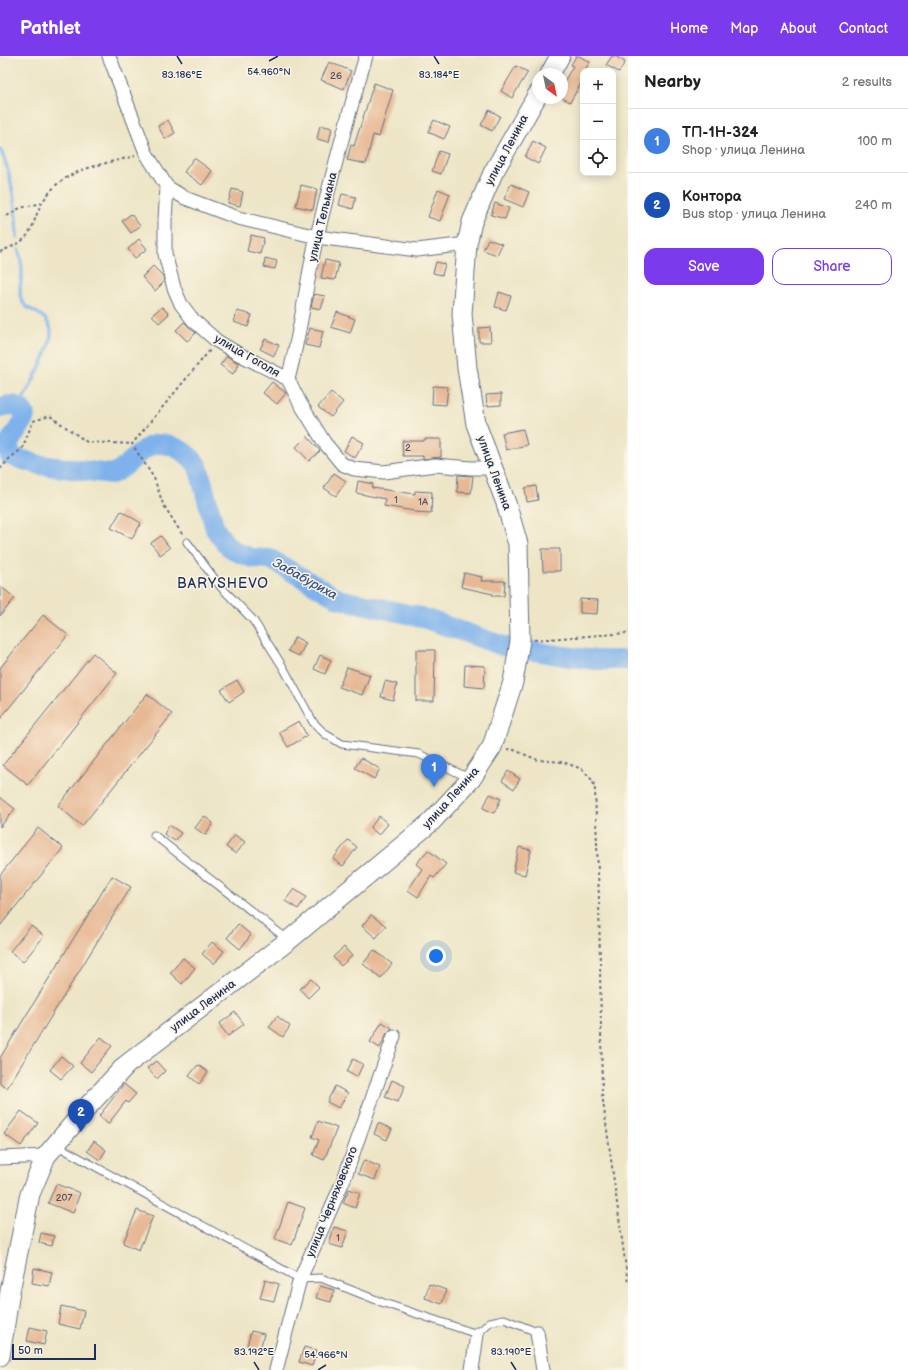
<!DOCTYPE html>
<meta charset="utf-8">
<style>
body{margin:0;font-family:"Balsamiq Sans",sans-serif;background:#f6f6f6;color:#202124}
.controls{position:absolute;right:12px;top:12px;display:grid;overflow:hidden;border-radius:8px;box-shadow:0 2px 10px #0003}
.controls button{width:36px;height:36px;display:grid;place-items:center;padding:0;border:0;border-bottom:1px solid #e0e0e0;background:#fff;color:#202124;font:20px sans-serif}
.compass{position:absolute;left:532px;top:12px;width:36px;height:36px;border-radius:50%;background:#fff;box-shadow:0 2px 10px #0003;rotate:147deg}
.scale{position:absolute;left:12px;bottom:10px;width:84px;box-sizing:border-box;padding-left:4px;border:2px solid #1b2f5e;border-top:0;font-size:11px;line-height:14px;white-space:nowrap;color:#1b2f5e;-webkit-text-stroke:3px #fcf5e5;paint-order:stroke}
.you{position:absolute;left:436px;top:900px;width:14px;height:14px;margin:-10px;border:3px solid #fff;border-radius:50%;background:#1a73e8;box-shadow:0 0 0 6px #1a73e833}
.badge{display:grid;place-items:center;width:26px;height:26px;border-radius:50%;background:#7c3aed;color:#fff;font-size:13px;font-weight:700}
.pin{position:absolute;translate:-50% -33px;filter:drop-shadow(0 1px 2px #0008)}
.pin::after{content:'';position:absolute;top:21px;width:14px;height:12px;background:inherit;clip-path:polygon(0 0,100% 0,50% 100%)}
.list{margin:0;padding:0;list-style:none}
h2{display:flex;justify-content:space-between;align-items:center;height:52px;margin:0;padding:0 16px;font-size:17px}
h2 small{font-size:13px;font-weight:400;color:#757577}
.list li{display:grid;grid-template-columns:26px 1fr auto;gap:12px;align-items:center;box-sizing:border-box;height:64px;padding:0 16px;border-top:1px solid #e0e0e0}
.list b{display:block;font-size:15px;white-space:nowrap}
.list p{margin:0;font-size:13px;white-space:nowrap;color:#757577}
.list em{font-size:13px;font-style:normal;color:#757577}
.actions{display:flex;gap:8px;padding:12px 16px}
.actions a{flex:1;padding:9px 0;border:1px solid #7c3aed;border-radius:12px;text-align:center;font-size:14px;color:#7c3aed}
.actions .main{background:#7c3aed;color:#fff}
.icon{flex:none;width:22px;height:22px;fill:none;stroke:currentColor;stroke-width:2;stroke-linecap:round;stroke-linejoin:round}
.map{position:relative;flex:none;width:628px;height:1314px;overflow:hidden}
header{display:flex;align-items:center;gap:24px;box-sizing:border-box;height:56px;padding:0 20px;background:#7c3aed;color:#fff}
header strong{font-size:19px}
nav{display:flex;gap:22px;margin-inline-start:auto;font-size:14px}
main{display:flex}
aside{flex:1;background:#fff}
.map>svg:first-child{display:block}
</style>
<header>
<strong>Pathlet</strong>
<nav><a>Home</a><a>Map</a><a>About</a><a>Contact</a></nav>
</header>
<main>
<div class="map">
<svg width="628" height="1314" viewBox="0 0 628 1314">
<rect width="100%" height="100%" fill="#fcf5e5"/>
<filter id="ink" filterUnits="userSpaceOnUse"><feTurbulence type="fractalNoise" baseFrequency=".025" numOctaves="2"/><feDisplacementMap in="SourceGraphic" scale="8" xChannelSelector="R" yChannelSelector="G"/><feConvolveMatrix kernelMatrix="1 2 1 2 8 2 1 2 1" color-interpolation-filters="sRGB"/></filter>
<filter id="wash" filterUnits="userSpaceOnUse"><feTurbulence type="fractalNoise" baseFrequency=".012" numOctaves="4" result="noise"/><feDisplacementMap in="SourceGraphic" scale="16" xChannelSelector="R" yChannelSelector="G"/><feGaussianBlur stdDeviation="0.9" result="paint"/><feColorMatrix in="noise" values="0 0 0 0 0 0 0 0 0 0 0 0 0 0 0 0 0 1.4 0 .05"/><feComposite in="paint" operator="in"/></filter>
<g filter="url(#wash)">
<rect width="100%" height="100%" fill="#ede5c6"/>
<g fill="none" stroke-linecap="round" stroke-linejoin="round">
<g stroke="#7fb2ec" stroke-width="3.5">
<path d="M0 93C13 120 16 152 17 181"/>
<path d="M18 351C28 335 50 296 51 278 52 273 49 268 46 264 39 254 25 255 21 243 18 233 22 224 22 215 22 208 20 201 19 194"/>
</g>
<path stroke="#7fb2ec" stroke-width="20" d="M0 352C10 347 21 348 25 359 23 375 3 382 10 400L40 409 112 418C136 409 142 380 172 390 183 394 191 400 198 410L215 473 222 483 228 490 237 496 252 502 270 503 339 543 421 561 503 590 564 600 595 604H628"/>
</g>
<g id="blocks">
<g fill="#e7b894">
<path d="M576 0H579L590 6 584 15H583V24L570 46 562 42V29L573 10 571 9Z"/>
<path d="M612 0H615L625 6 619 16 606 9Z"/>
<path d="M329 6 351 15 344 33 321 24Z"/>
<path d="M516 10 528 16 512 42 501 35Z"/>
<path d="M374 27 393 34 379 81 373 79 366 108 347 104 351 89 354 90Z"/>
<path d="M489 54 500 60 492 75 481 69Z"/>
<path d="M168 64 175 77 165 83 158 70Z"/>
<path d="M434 64 450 71 444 83 428 76Z"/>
<path d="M320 69 332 72 329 86 317 83Z"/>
<path d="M533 85 546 92 538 108 525 101Z"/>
<path d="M439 95 448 98 441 118 432 115Z"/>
<path d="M194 102 212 115 202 129 184 116Z"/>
<path d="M511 128 529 136 523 151 504 143Z"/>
<path d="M301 129 317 133 313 154 296 150Z"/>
<path d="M232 133 243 136 240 150 228 147Z"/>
<path d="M438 133 450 138 440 165 428 161Z"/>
<path d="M342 138 356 141 353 153 339 149Z"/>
<path d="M495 147 509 152 505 163 491 159Z"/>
<path d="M131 158 140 170 131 177 122 165Z"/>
<path d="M251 179 264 182 260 198 247 195Z"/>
<path d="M139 183 147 193 135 202 128 193Z"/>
<path d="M488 183 502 188 497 199 483 194Z"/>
<path d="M265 202 277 205 275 213 264 211Z"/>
<path d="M325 204 339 207 335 224 321 222Z"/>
<path d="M436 206 445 208 442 219 433 217Z"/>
<path d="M153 210 163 220 164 226 155 235 142 221Z"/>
<path d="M499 236 511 240 506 254 495 251Z"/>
<path d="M314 238 325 240 321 253 311 251Z"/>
<path d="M162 251 169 258 159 267 152 259Z"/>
<path d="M237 255 252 259 248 271 234 266Z"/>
<path d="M337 256 355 263 350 277 331 271Z"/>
<path d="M184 266 196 277 187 285 176 274Z"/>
<path d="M490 271 491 286H479V272Z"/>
<path d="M310 272 323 275 319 292 305 289Z"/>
<path d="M265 283 279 289 274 300 260 293Z"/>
<path d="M227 300 239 308 233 318 220 309Z"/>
<path d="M272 326 286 337 277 348 263 337Z"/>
<path d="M433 330 448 331 446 349 432 348Z"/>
<path d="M331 336 343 346 331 361 318 351Z"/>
<path d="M501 338V349L487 350 486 339Z"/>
<path d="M523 373 527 389 506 394 502 377Z"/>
<path d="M307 380 320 395 309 405 296 391Z"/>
<path d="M352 380 364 387 355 402 344 395Z"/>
<path d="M424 383H441V401L423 403V400H403L402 385H424Z"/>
<path d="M334 417 346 425 336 440 324 432Z"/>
<path d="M458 419 473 420 471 437 457 436Z"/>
<path d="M358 425 373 428 372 432 415 438V435L432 436 431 457 414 456V455L384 450 385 443 356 437Z"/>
<path d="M536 430 538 444 527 446 525 432Z"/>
<path d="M121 455 141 467 132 483 111 472Z"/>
<path d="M161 480 170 492 160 499 151 487Z"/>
<path d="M542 493H560V515H543Z"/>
<path d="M464 517 482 521 481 525H505L504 540H493V538L461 531Z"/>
<path d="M0 530 15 542 0 560Z"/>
<path d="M580 543 598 544 597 558 580 557Z"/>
<path d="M43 559 68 579 0 663V612Z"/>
<path d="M295 581 306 587 299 600 288 595Z"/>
<path d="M416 594H435L434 645H416Z"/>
<path d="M93 597 117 617 28 729 3 709Z"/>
<path d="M320 599 331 604 325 618 314 613Z"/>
<path d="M465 609 485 610 484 632 464 630Z"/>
<path d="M347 611 370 619 362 639 339 631Z"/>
<path d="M237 624 244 636 229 646 221 634Z"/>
<path d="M385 625 397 628 393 644 381 641Z"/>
<path d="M147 638 172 658 82 770 58 750Z"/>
<path d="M299 665 307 680 288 691 279 676Z"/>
<path d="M361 702 380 713 374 723 355 712Z"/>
<path d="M508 715 520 723 514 733 502 725Z"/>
<path d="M490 738 501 743 494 757 483 752Z"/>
<path d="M0 741 15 753 0 771Z"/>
<path d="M204 760 213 767 205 779 195 772Z"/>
<path d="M379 760 388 768 379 779 370 772Z"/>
<path d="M169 769 181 777 175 785 164 778Z"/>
<path d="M38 772 63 792 0 870V819Z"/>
<path d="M235 779 245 786 236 798 226 791Z"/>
<path d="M348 784 357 791 343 810 333 803Z"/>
<path d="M519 791 531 794 525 819 513 816Z"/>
<path d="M428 794 446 808 434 822 431 820 418 841 408 834 422 813 416 808Z"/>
<path d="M112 820 131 831 7 1032 0 1028V1002Z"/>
<path d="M294 833 306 841 298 853 285 845Z"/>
<path d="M371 859 386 870 376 882 362 870Z"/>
<path d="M238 868 251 879 240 893 227 882Z"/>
<path d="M31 870 44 880 23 906 10 895Z"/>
<path d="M212 886 224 895 214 908 202 898Z"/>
<path d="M344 891 352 900 341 910 333 901Z"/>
<path d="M374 894 392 908 381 922 363 908Z"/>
<path d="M183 902 195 912 182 928 170 917Z"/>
<path d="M311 923 319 931 308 942 300 933Z"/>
<path d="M235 956 244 968 228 980 219 968Z"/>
<path d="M277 960 290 970 283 981 269 971Z"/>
<path d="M382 966 392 972 387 977 380 992 370 986Z"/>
<path d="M101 981 112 990 91 1016 80 1007Z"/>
<path d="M61 1000 73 1010 61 1023 50 1014Z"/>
<path d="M353 1003 363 1008 357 1021 347 1016Z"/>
<path d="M156 1005 165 1015 157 1023 147 1012Z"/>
<path d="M198 1009 208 1016 199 1028 189 1020Z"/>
<path d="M392 1024 405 1030 398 1046 385 1041Z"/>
<path d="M124 1028 136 1038 128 1047 126 1045 108 1068 99 1060Z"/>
<path d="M335 1030 348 1037 339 1052 327 1046Z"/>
<path d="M21 1055 38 1067 21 1090 4 1078Z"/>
<path d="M318 1065 337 1072 324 1104 313 1099 319 1084 312 1081Z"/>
<path d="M378 1067 392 1073 387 1084 374 1078Z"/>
<path d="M94 1085 106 1094 100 1104 87 1095Z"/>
<path d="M364 1104 380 1111 375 1124 358 1118Z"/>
<path d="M56 1128 80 1137 73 1157 48 1147Z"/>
<path d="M349 1133 360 1137 355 1152 343 1147Z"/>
<path d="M288 1146 305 1152 292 1189 275 1183Z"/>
<path d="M137 1154 153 1160 139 1194 123 1187Z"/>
<path d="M334 1171 348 1175 342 1192 329 1188Z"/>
<path d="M41 1177 54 1180 52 1190 39 1187Z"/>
<path d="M34 1212 52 1216 49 1230 32 1227Z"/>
<path d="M265 1224 279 1228 274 1245 260 1242Z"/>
<path d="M429 1228 446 1234 442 1248 425 1242Z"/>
<path d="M320 1230 334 1234 331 1246 316 1242Z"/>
<path d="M61 1250 84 1255 80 1273 58 1268Z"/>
<path d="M30 1271 47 1275 44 1289 27 1285Z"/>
<path d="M251 1275 264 1278 260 1293 247 1290Z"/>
<path d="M304 1291 317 1294 312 1310 299 1306Z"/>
</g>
</g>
</g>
<g filter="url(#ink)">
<use href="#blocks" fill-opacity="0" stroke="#646f82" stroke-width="1"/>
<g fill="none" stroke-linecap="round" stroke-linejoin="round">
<defs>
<g id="service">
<path d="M187 486 220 530 253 564 283 611 313 666 325 678 342 688 419 698 471 723"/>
<path d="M154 779 287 883"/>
<path d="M56 1089 300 1223 321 1222 384 1247 477 1278 490 1266 504 1263 537 1276"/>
</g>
<g id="minor">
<path d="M109 0 146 97 167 131 165 164V198L174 232 181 248 193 264 217 285 237 297 288 323 300 347 324 386 342 408 354 413 384 416 435 409 471 412H492"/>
<path d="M167 131 185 142 238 162 317 181 417 194 467 188"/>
<path d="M288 323C301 276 306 227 317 180 332 119 348 59 366 0"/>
<path d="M0 1102 46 1100"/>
<path d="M537 1276 543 1314"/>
<path d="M276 1314 300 1223 344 1123 394 980"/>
<path d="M472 1314 477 1278"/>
</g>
<g id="secondary">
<path d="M550 18 560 0"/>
<path d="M0 1300 10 1235 30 1138 46 1100 89 1049 126 1009 289 884 431 766 471 723 492 691 513 626 520 585 518 488 506 447 476 368 467 312 462 258 467 188 472 166 493 117 538 38"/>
</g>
</defs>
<use href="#service" stroke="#646f82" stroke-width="9"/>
<use href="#minor" stroke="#646f82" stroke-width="15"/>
<use href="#secondary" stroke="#646f82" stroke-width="21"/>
<g stroke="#646f82" stroke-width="2" stroke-dasharray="3 3" stroke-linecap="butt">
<path d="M7 160 20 152 42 147"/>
<path d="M0 196C8 192 17 189 24 183 34 174 35 158 42 147 45 141 51 135 55 130 76 111 109 107 135 100"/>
<path d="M0 413 11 401 22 393 33 365 50 360 87 386 132 388"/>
<path d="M182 478 163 448 154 422 132 388 210 294"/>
<path d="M534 584 628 577"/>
<path d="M507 693 514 694 538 704 563 706 582 713 593 725 595 734 599 844 602 1038 628 1227"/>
</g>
<use href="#service" stroke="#fff" stroke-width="7"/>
<use href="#minor" stroke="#fff" stroke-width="13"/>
<use href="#secondary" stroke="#fff" stroke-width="19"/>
</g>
</g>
<path fill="none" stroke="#1b2f5e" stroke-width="1.5" d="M177 0 182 8M434 0 439 8M269 5 278 0M254 1306 259 1314M511 1306 516 1314M318 1314 326 1309"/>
<g text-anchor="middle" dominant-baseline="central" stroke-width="3" stroke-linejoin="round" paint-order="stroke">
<g font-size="10" fill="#4e516c">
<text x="336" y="20">26</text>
<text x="408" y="392">2</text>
<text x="396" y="444">1</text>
<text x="423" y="446">1А</text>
<text x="64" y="1142">207</text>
<text x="338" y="1182">1</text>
</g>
<g font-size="12" fill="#1b2f5e" stroke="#fcf5e5">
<text transform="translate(507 94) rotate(-62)">улица Ленина</text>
<text transform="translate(323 161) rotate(-77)">улица Тельмана</text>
<text transform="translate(247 300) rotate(30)">улица Гоголя</text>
<text transform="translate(494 417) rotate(70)">улица Ленина</text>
<text transform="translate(451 742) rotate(-48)">улица Ленина</text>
<text transform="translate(203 950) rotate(-37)">улица Ленина</text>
<text transform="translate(332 1146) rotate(-68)">улица Черняховского</text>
</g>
<g font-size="13" font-style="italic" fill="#395689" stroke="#fcf5e5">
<text transform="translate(305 523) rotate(29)">Забабуриха</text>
</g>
<g font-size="14" letter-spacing="1" fill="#1b2f5e" stroke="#fcf5e5">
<text x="223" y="527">BARYSHEVO</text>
</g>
</g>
<g font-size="10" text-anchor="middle" fill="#1b2f5e" stroke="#fcf5e5" stroke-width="3" stroke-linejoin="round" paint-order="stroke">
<text x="269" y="19">54.960°N</text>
<text x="182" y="22">83.186°E</text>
<text x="439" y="22">83.184°E</text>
<text x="254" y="1299">83.192°E</text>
<text x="511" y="1299">83.190°E</text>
<text x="326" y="1302">54.966°N</text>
</g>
</svg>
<div class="controls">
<button>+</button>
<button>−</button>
<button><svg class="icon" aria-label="locate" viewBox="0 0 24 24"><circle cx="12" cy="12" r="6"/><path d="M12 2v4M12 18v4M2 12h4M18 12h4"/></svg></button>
</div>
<svg class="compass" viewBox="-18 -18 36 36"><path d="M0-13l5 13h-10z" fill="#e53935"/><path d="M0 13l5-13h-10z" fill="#757577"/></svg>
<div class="scale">50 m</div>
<div class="you"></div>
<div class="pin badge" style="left:434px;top:731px;background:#3f7fe0">1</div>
<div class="pin badge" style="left:81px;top:1076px;background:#1a4fb4">2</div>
</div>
<aside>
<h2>Nearby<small>2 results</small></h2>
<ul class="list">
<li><span class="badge" style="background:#3f7fe0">1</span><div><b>ТП-1Н-324</b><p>Shop · улица Ленина</p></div><em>100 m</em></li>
<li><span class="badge" style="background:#1a4fb4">2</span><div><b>Контора</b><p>Bus stop · улица Ленина</p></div><em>240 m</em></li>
</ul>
<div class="actions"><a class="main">Save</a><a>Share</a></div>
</aside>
</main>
